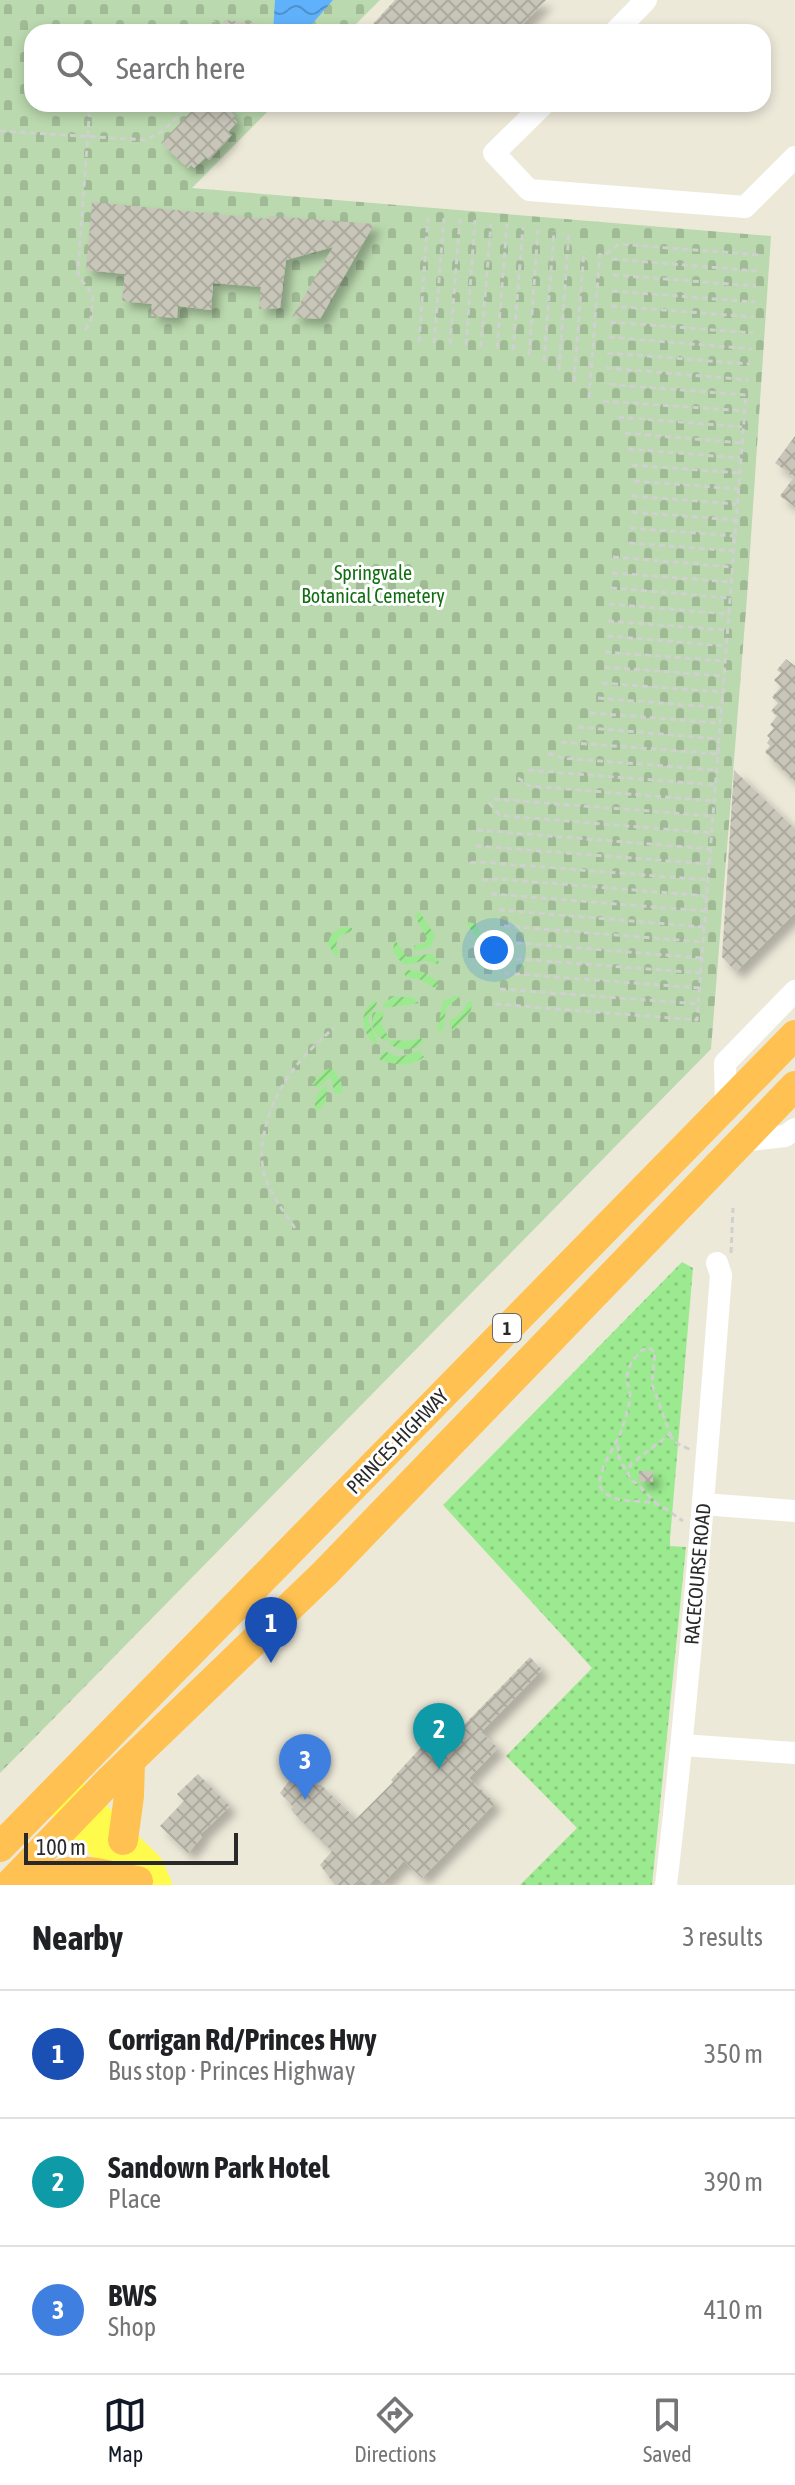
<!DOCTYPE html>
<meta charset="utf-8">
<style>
body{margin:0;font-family:"Asap Condensed",sans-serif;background:#f6f6f6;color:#202124}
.scale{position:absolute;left:24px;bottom:20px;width:214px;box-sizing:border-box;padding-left:8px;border:4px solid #292929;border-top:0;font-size:22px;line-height:28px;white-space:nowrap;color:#292929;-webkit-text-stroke:6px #fff;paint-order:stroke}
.you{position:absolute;left:494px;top:950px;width:28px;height:28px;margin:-20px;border:6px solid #fff;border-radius:50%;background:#1a73e8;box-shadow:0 0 0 12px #1a73e833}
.badge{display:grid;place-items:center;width:52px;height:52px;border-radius:50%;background:#111827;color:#fff;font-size:26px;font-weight:700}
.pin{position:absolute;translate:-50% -66px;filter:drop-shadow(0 2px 4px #0008)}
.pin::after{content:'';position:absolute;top:42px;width:28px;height:24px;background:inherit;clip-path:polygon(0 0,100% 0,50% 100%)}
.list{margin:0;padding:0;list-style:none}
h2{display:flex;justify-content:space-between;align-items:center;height:104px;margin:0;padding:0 32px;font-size:34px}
h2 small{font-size:26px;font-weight:400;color:#757577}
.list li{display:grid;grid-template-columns:52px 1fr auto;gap:24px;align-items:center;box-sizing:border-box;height:128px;padding:0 32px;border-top:2px solid #e0e0e0}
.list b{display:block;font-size:30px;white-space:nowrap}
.list p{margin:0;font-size:26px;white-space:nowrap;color:#757577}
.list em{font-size:26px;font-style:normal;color:#757577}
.icon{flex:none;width:44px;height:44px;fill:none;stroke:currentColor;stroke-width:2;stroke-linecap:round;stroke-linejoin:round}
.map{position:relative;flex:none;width:795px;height:1885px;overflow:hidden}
.search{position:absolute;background:#fff;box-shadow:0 4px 12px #0003;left:24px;right:24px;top:24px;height:88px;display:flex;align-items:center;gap:20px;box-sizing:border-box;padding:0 28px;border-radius:24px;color:#757577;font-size:30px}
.sheet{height:488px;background:#fff}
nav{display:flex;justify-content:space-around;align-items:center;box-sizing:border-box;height:112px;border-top:2px solid #e0e0e0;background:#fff;font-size:22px;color:#757577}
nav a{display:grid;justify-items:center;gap:4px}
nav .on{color:#111827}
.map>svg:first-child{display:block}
</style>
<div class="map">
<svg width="795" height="1885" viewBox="0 0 795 1885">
<defs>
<pattern id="grass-dots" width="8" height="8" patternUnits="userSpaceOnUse" patternTransform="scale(2)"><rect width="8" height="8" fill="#9bea8f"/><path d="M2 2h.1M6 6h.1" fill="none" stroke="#86c97b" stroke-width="1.8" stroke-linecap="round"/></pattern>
<pattern id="cemetery-stones" width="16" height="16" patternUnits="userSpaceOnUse" patternTransform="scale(2)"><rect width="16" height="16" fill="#bad9ae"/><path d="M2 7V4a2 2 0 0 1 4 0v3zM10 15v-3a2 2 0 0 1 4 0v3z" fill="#a0ba96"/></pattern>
<pattern id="garden-furrows" width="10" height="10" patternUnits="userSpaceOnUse" patternTransform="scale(2)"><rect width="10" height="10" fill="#9bea8f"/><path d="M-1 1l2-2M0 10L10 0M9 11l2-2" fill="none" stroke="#86c97b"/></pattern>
<pattern id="water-waves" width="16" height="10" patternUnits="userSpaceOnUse" patternTransform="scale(2)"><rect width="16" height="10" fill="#60b1fb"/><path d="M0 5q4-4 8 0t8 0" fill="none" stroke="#4f90cb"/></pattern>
<pattern id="building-cross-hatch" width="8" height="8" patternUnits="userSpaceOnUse" patternTransform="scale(2)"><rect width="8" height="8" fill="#c8c5b9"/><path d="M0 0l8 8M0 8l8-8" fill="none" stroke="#aca99f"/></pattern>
<filter id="shadow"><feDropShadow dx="7" dy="7" stdDeviation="4" flood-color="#0004"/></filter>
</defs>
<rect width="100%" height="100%" fill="#ede9d9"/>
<path fill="url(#grass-dots)" d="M682 1262 693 1268 670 1539V1546L686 1547 652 1885H520L577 1828 506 1756 592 1668 443 1505Z"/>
<path fill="url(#cemetery-stones)" d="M0 0H380L348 32H32V104H275L192 188 771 236 747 597 711 1049 0 1773Z"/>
<g fill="url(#garden-furrows)">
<path d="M419 911 435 936 430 947 415 951 414 946 424 943 427 938 415 916Z"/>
<path d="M469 922 475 924 485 941 484 968 479 966V939L467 925Z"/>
<path d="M346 927 352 928V931L339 936 336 945 339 954 336 956 328 945C329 934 336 929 346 927Z"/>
<path d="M395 940 407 957 431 954 438 960 439 964C435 964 431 961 426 961 410 960 406 975 393 950Z"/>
<path d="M407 970 423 972 437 981 438 986 435 988 419 979 406 977 404 973Z"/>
<path d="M458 995 459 997 446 1008 443 1030 437 1032 443 1001Z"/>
<path d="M393 997H411L419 1003C415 1004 386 1008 383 1007L384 1003Z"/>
<path d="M375 1000 377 1003 368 1020 377 1041 375 1044C360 1030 359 1012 375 1000Z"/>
<path d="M473 1001 470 1013 453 1031 449 1021 461 1014 468 1002Z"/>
<path d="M377 1011 384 1012 381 1024 389 1038 386 1041C373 1036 367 1022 377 1011Z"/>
<path d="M421 1038 424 1042C415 1051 398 1052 389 1043L392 1040 409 1041Z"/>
<path d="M384 1051 399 1057 419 1051 424 1057C410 1067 395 1066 379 1059Z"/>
<path d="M332 1068 341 1081 343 1093H335L330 1077 318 1088 312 1084 325 1070Z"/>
<path d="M327 1085 326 1102 316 1112C313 1102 317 1090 327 1085Z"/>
</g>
<path fill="url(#water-waves)" d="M275 0H333L305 32H273Z"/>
<g fill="url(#building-cross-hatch)" filter="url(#shadow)">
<path d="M395 0H546L515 32H381L373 24Z"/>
<path d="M224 20 260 24V32H222Z"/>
<path d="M198 104H223L235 116 233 118 237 122 228 132 232 135 209 160 206 157 194 168 191 165 188 168 161 143Z"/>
<path d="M92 202 268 219 269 216 374 224 320 319 292 317 333 247 286 260 280 308 259 309 261 287 213 283 211 310 178 306 177 318 151 316 152 304 122 301 125 274 86 270Z"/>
<path d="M795 436V507L780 496 794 477 775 463Z"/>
<path d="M786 659 795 666V782L765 752 770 746 767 743 770 738 767 736 774 728 770 725 777 716 771 711 778 703 772 697 781 687 774 680 781 673 777 670Z"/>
<path d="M734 770 795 829V913L736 972 722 957Z"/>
<rect x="639" y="1471" width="14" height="11"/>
<path d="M530 1657 542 1670 481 1732 498 1748 469 1778 495 1803 422 1878 404 1861 383 1883 376 1877 369 1885 361 1880 355 1885H335L320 1865 332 1851 294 1813 291 1809 293 1807 280 1793 300 1766 314 1785H321L356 1819 393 1782 391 1780 449 1717 461 1728Z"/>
<path d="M198 1774 230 1806 200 1835 202 1837 188 1853 160 1826 184 1801 177 1794Z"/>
</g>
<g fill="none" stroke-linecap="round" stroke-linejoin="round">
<g stroke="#d0d0d0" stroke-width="3" stroke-dasharray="6 4" stroke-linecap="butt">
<path d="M213 32 214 21"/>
<path d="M0 131 146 140 164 130 190 104"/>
<path d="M606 254 619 244 759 255"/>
<path d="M612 259 757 271"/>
<path d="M613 275 756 286"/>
<path d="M612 291 755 302"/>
<path d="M611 306 754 317"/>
<path d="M610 322 753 333"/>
<path d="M85 330 91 320 93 295 79 277 78 271 90 104"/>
<path d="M609 337 752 349"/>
<path d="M419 342 428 217"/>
<path d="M434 343 444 218"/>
<path d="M450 344 460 219"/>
<path d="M466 345 475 220"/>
<path d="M481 347 491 224"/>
<path d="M497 348 507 224"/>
<path d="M513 350 523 227"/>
<path d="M607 353 750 364"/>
<path d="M529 355 538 229"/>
<path d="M544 361 554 231"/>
<path d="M606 368 749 380"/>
<path d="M559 370 569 232"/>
<path d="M574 382 584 251"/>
<path d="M589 398 600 253"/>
<path d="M603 401 745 411"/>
<path d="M618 417 742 427"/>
<path d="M625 433 742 443"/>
<path d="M628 449 740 458"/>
<path d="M632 465 740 473"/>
<path d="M634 481 738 489"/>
<path d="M632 496 736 504"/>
<path d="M632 512 736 520"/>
<path d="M630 528 734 536"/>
<path d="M629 543 734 551"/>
<path d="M613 557 732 567"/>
<path d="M612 573 731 582"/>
<path d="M611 588 730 598"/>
<path d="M609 604 729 614"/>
<path d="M608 621 727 630"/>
<path d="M607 636 726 646"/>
<path d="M605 652 725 661"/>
<path d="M604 667 724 676"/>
<path d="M602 683 723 692"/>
<path d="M598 698 721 708"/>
<path d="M590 713 720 723"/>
<path d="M578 727 719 739"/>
<path d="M561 742 718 754"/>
<path d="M548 753 562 758 716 770"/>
<path d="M528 770 715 785"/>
<path d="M518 778 530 786 714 801"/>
<path d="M494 799 713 816"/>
<path d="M489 803 499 814 506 816 712 833"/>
<path d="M477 830 710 849"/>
<path d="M476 846 709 864"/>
<path d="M470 863 479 862 708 880"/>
<path d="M482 880 499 879 707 896"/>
<path d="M491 894 705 911"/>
<path d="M499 910 704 927"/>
<path d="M504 926 703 942"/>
<path d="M506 942 702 958"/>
<path d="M506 958 701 973"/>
<path d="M504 973 699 988"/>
<path d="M500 989 698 1004"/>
<path d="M495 1004 697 1020 746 395 605 384"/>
<path d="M295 1228C283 1211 270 1193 264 1173 260 1159 262 1143 265 1129 276 1085 300 1057 334 1028"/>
<path d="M731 1253 733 1208"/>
<path d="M670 1434 674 1442 691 1450"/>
<path d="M618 1445 619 1458 627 1472"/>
<path d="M658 1505 636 1483 632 1481 628 1474 631 1464 670 1434 652 1384 655 1352 648 1347C636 1352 625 1369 627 1382 628 1386 630 1390 630 1394 630 1406 625 1418 622 1429 617 1444 591 1479 603 1491 616 1505 641 1499 657 1504 667 1508 674 1516 683 1521"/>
</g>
<g stroke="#fff" stroke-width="22">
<path d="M615 32 646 0"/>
<path d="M544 104 494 153 529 190 745 207 795 157"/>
<path d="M726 1105 725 1063 795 991"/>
<path d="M742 1141 785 1136 795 1129"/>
<path d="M703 1504 795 1511"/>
<path d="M682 1745 795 1753"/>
<path d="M666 1885C690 1682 705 1479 721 1275L717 1263"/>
</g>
<g stroke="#fffb4c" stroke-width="26">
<path d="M73 1791 150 1865 159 1885"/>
<path d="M51 1797 92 1839 144 1884"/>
</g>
<g stroke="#ffc252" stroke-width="30">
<path d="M123 1840 129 1796 130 1761"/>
<path d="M0 1847 795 1035"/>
<path d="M9 1885 110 1780 325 1573 795 1086"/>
<path d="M36 1885C75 1860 95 1875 138 1881"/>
</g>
</g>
<g text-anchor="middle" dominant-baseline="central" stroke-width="6" stroke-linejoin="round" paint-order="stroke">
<rect fill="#fff" stroke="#696969" stroke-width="2" x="493" y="1314" width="28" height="28" rx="6"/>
<g font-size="18" font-weight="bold" fill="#292929">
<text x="507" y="1328">1</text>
</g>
<g font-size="20" fill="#126d12" stroke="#fff">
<text x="373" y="572">Springvale<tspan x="373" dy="23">Botanical Cemetery</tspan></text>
</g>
<g font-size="20" fill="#292929" stroke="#fff">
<text transform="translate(397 1441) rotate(-46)">PRINCES HIGHWAY</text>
<text transform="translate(697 1574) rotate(-85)">RACECOURSE ROAD</text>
</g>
</g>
</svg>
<div class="scale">100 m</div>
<div class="you"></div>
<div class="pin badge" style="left:271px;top:1663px;background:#1a4fb4">1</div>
<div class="pin badge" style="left:439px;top:1769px;background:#0f9aa8">2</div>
<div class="pin badge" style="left:305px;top:1800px;background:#3f7fe0">3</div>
<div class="search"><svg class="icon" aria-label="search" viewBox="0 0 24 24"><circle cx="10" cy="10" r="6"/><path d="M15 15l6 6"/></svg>Search here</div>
</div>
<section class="sheet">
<h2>Nearby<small>3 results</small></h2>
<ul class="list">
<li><span class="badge" style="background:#1a4fb4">1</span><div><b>Corrigan Rd/Princes Hwy</b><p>Bus stop · Princes Highway</p></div><em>350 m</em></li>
<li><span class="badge" style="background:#0f9aa8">2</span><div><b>Sandown Park Hotel</b><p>Place</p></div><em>390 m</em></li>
<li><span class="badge" style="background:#3f7fe0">3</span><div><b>BWS</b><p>Shop</p></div><em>410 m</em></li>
</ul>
</section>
<nav>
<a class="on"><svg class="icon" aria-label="map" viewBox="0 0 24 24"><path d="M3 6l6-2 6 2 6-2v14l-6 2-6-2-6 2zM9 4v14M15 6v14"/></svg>Map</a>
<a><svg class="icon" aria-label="directions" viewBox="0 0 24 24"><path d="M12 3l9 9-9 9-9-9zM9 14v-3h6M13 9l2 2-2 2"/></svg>Directions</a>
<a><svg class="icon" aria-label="saved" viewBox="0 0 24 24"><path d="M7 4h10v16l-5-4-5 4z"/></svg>Saved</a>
</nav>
